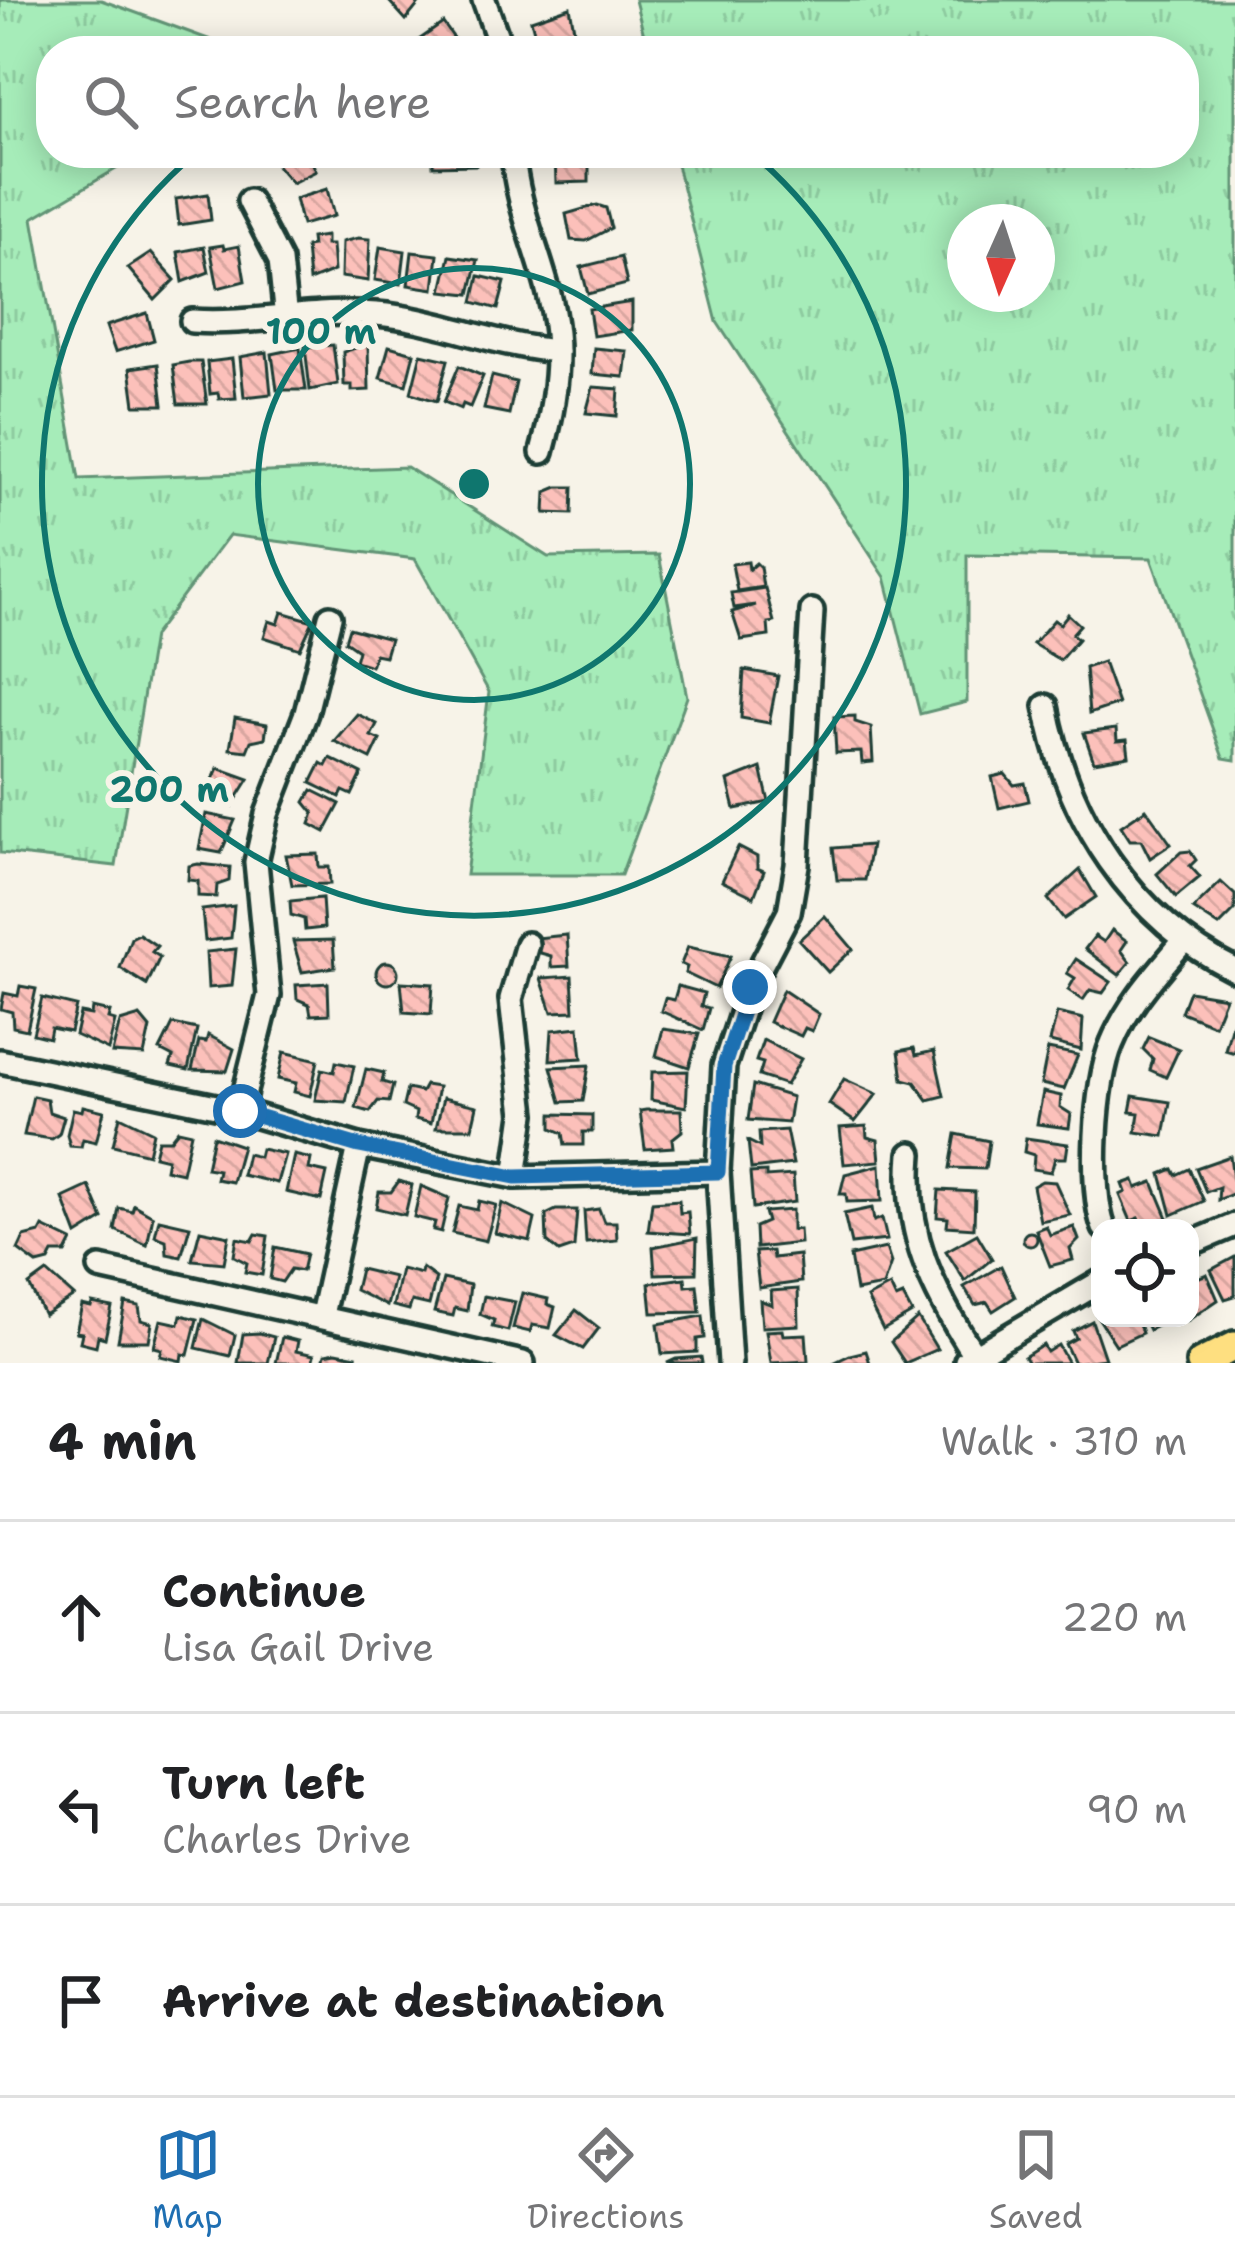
<!DOCTYPE html>
<meta charset="utf-8">
<style>
body{margin:0;font-family:"Shantell Sans",sans-serif;background:#f2f2f2;color:#202124}
.controls{position:absolute;right:36px;bottom:36px;display:grid;overflow:hidden;border-radius:24px;box-shadow:0 6px 30px #0003}
.controls button{width:108px;height:108px;display:grid;place-items:center;padding:0;border:0;border-bottom:3px solid #e0e0e0;background:#fff;color:#202124;font:60px sans-serif}
.compass{position:absolute;left:947px;top:204px;width:108px;height:108px;border-radius:50%;background:#fff;box-shadow:0 6px 30px #0003;rotate:183deg}
.stop{position:absolute;width:36px;height:36px;margin:-27px;border:9px solid #1f6fb2;border-radius:50%;background:#fff}
.stop.end{background:#1f6fb2;border-color:#fff;box-shadow:0 3px 12px #0008}
.list{margin:0;padding:0;list-style:none}
h2{display:flex;justify-content:space-between;align-items:center;height:156px;margin:0;padding:0 48px;font-size:51px}
h2 small{font-size:39px;font-weight:400;color:#757577}
.list li{display:grid;grid-template-columns:78px 1fr auto;gap:36px;align-items:center;box-sizing:border-box;height:192px;padding:0 48px;border-top:3px solid #e0e0e0}
.list b{display:block;font-size:45px;white-space:nowrap}
.list p{margin:0;font-size:39px;white-space:nowrap;color:#757577}
.list em{font-size:39px;font-style:normal;color:#757577}
.icon{flex:none;width:66px;height:66px;fill:none;stroke:currentColor;stroke-width:2;stroke-linecap:round;stroke-linejoin:round}
.map{position:relative;flex:none;width:1235px;height:1363px;overflow:hidden}
.search{position:absolute;background:#fff;box-shadow:0 6px 30px #0003;left:36px;right:36px;top:36px;height:132px;display:flex;align-items:center;gap:30px;box-sizing:border-box;padding:0 42px;border-radius:48px;color:#757577;font-size:45px}
.sheet{height:732px;background:#fff}
nav{display:flex;justify-content:space-around;align-items:center;box-sizing:border-box;height:168px;border-top:3px solid #e0e0e0;background:#fff;font-size:33px;color:#757577}
nav a{display:grid;justify-items:center;gap:6px}
nav .on{color:#1f6fb2}
.map>svg:first-child{display:block}
</style>
<div class="map">
<svg width="1235" height="1363" viewBox="0 0 1235 1363">
<defs>
<pattern id="grass-tufts" width="24" height="20" patternUnits="userSpaceOnUse" patternTransform="scale(3)"><rect width="24" height="20" fill="#a6ecb9"/><path d="M3 7l-1-3M5 7V3M7 7l1-3M15 17l-1-3M17 17v-4M19 17l1-3" fill="none" stroke="#8ecba0"/></pattern>
<pattern id="building-back-hatch" width="6" height="6" patternUnits="userSpaceOnUse" patternTransform="scale(3)"><rect width="6" height="6" fill="#fcc0ba"/><path d="M-1 5l2 2M0 0l6 6M5-1l2 2" fill="none" stroke="#d8a6a0"/></pattern>
</defs>
<rect width="100%" height="100%" fill="#f7f3e8"/>
<filter id="ink" filterUnits="userSpaceOnUse"><feTurbulence type="fractalNoise" baseFrequency=".00833" numOctaves="2"/><feDisplacementMap in="SourceGraphic" scale="24" xChannelSelector="R" yChannelSelector="G"/><feConvolveMatrix kernelMatrix="1 2 1 2 8 2 1 2 1" color-interpolation-filters="sRGB"/></filter>
<g filter="url(#ink)">
<g fill="url(#grass-tufts)" stroke="#629476" stroke-width="3" fill-rule="evenodd">
<path d="M0 0H101L241 51H51V153H143L33 218 79 479 407 467 548 557 659 555 687 697 621 875H466L489 692 415 559 229 535 153 636 116 866 0 853Z"/>
<path d="M635 0H1235V760L1223 758 1151 558 967 555V702L920 714 885 577 717 322 674 153H1184V51H648ZM965 222H1037V294H965Z"/>
</g>
<g fill="url(#building-back-hatch)" stroke="#1f3d34" stroke-width="3">
<path d="M388 0H422L406 20Z"/>
<path d="M570 7 575 35 538 47 531 20Z"/>
<path d="M443 23 458 44 449 51H422L416 42Z"/>
<path d="M293 153H308L316 171 292 183 274 162Z"/>
<path d="M433 153H476V165L433 166Z"/>
<path d="M589 155V182L556 183 555 156Z"/>
<path d="M327 189 334 216 302 225 295 199Z"/>
<path d="M208 194 211 220 179 225 176 199Z"/>
<path d="M597 205 606 208 611 228 586 241 571 240 566 214Z"/>
<path d="M326 236V245H332L334 271 309 281 306 247 312 246 311 238Z"/>
<path d="M358 238 370 239 368 281 341 277 342 242Z"/>
<path d="M223 245 224 249 239 246 245 281 218 288 210 247Z"/>
<path d="M204 247 209 272 183 282 178 252Z"/>
<path d="M380 247 405 251 401 284 375 280Z"/>
<path d="M412 252 438 255 434 289 408 285Z"/>
<path d="M151 253 175 280 155 300 128 268Z"/>
<path d="M450 256 478 260 470 294 442 291Z"/>
<path d="M621 257 627 284 588 294 581 267Z"/>
<path d="M479 276 505 282 498 309 473 302Z"/>
<path d="M632 302V330L593 336 589 309Z"/>
<path d="M147 313 154 340 115 352 106 326Z"/>
<path d="M368 344 369 390 352 391V385H344L343 352Z"/>
<path d="M333 345 338 384 310 390 305 347Z"/>
<path d="M389 346 414 353 406 385 380 378Z"/>
<path d="M300 348 306 390H277L272 354Z"/>
<path d="M594 348 627 351 624 377 592 374Z"/>
<path d="M267 352 271 394 244 397 240 357Z"/>
<path d="M421 354 448 360 437 401 411 393Z"/>
<path d="M232 359 236 398 219 399 218 393 210 394 207 362Z"/>
<path d="M189 362H201L207 404H178L173 365Z"/>
<path d="M158 364 163 405H135L130 368Z"/>
<path d="M459 366 483 376 470 407 463 404 461 409 444 402Z"/>
<path d="M492 376 516 382 509 414 484 409Z"/>
<path d="M593 387 619 389 617 416 586 413Z"/>
<path d="M558 487H573L572 514 545 513 546 492Z"/>
<path d="M748 562 749 569 756 563 760 567 763 587 737 591 732 564Z"/>
<path d="M765 588 774 622 768 623 769 636 741 640 732 612 756 605 734 608 731 593Z"/>
<path d="M282 612 313 621 300 649 264 637 269 621 278 624Z"/>
<path d="M1068 614 1080 625 1072 634 1078 639 1060 660 1033 644 1054 620 1060 624Z"/>
<path d="M349 628 390 639 385 656 375 654 371 666 355 661 358 650 345 641Z"/>
<path d="M1103 662 1118 704 1089 714 1085 668Z"/>
<path d="M744 670 778 676 769 723 741 718Z"/>
<path d="M357 714 377 724 371 736 380 740 371 759 334 741Z"/>
<path d="M855 716V722L871 727 873 762 862 763 861 752 836 753 834 717Z"/>
<path d="M235 718 267 724 265 738 251 741 247 751 230 749Z"/>
<path d="M1116 729 1117 741 1127 740 1129 756 1094 762 1084 733Z"/>
<path d="M330 758 362 774 352 795 343 791 340 797 311 783 321 763 326 766Z"/>
<path d="M218 768 249 779 232 806 206 796Z"/>
<path d="M761 768 769 802 735 809 728 781Z"/>
<path d="M1005 774 1014 785 1025 783 1029 801 999 808 992 777Z"/>
<path d="M312 790 340 804 325 832 310 824 314 813 305 802Z"/>
<path d="M1146 809 1171 844 1150 858 1141 840H1130L1121 826Z"/>
<path d="M206 814 235 820 221 853 199 849Z"/>
<path d="M871 845 865 880H837L833 848Z"/>
<path d="M738 847 757 857V868L764 871 754 897 722 881Z"/>
<path d="M1190 851 1196 860 1190 866 1200 877 1176 897 1157 874 1181 852Z"/>
<path d="M318 854 319 867H329L330 884 292 885 286 855Z"/>
<path d="M198 864 230 867 229 881 217 885 216 897 198 896V881L188 880 189 866Z"/>
<path d="M1080 870 1096 897 1064 919 1048 899Z"/>
<path d="M1221 882 1235 895V910L1219 926 1193 909Z"/>
<path d="M322 898 324 928 305 930 304 919 291 915 290 901Z"/>
<path d="M234 906 231 938 205 941 202 910Z"/>
<path d="M825 916 853 949 828 972 799 940Z"/>
<path d="M1112 930 1127 941 1121 950 1130 962 1119 975 1085 949 1095 936 1104 942Z"/>
<path d="M139 934 157 946 152 952 160 957 147 985 120 968 131 938Z"/>
<path d="M567 935 569 966 551 967V956L537 952 536 938Z"/>
<path d="M333 940 335 967 302 972 293 941Z"/>
<path d="M688 947 731 956 716 988 685 973 687 967 681 964Z"/>
<path d="M236 949 232 986 208 988 206 952Z"/>
<path d="M1076 959 1111 982 1103 993 1090 990 1083 1000 1068 990 1075 978 1067 973Z"/>
<circle cx="387" cy="973" r="11"/>
<path d="M572 976 574 1011 552 1012 541 978Z"/>
<path d="M401 982 433 984 431 1014 404 1012Z"/>
<path d="M328 983 329 1014 311 1015 309 1004 297 999 296 985Z"/>
<path d="M20 986 36 989 27 1030 13 1027 12 1012 1 1009 4 993 18 996Z"/>
<path d="M678 986 704 993 701 1006 709 1008 703 1030 661 1011 665 998 674 1000Z"/>
<path d="M783 990 819 1014 812 1031 805 1028 801 1036 769 1022Z"/>
<path d="M1189 991 1225 997 1214 1025 1181 1012Z"/>
<path d="M42 998 76 1006 70 1032 51 1028 49 1038 33 1034Z"/>
<path d="M92 1008 110 1012 108 1019 115 1021 108 1050 75 1035 80 1013 91 1015Z"/>
<path d="M1235 1012V1053L1225 1050Z"/>
<path d="M1057 1013 1083 1019 1081 1050 1050 1042Z"/>
<path d="M140 1016 150 1028 144 1055 112 1053 120 1022Z"/>
<path d="M173 1024 197 1029 188 1070 170 1066 173 1057 160 1050Z"/>
<path d="M579 1027 582 1058 550 1060 552 1030Z"/>
<path d="M663 1029 699 1034 689 1067 656 1056Z"/>
<path d="M208 1035 234 1049 227 1071 192 1070 199 1041 206 1042Z"/>
<path d="M1149 1037 1179 1049 1166 1077 1150 1070 1153 1059 1143 1049Z"/>
<path d="M763 1040 801 1059 786 1085 759 1076 763 1063 756 1061Z"/>
<path d="M914 1048 916 1055 934 1051 944 1096 928 1100 915 1082 903 1079 899 1051Z"/>
<path d="M1048 1049 1078 1055 1064 1089 1041 1084Z"/>
<path d="M284 1052 318 1060 310 1096 294 1092 296 1083 278 1079Z"/>
<path d="M336 1062 354 1066 346 1102 315 1100 322 1069 334 1072Z"/>
<path d="M589 1065 583 1101 561 1102 551 1067Z"/>
<path d="M366 1069 384 1073 382 1082 393 1085 389 1102 378 1101 370 1112 356 1108Z"/>
<path d="M688 1071 686 1107 651 1100 652 1072Z"/>
<path d="M844 1079 877 1094 855 1122 829 1104Z"/>
<path d="M425 1085 438 1087 431 1123 415 1119 416 1112 403 1106 407 1089 421 1092Z"/>
<path d="M753 1085 792 1097 788 1123 748 1120Z"/>
<path d="M1043 1092 1061 1096 1060 1107 1071 1114 1069 1128 1037 1124Z"/>
<path d="M33 1096 47 1099 49 1112 64 1117 59 1134 52 1139 24 1135Z"/>
<path d="M1133 1096 1170 1102 1164 1136 1136 1132 1139 1113 1130 1112Z"/>
<path d="M443 1098 477 1106 472 1128H436Z"/>
<path d="M83 1106 104 1111 96 1142 83 1139 81 1147 70 1146 67 1135 73 1109 82 1111Z"/>
<path d="M646 1110H681L682 1131 672 1139 673 1147 645 1149 640 1111Z"/>
<path d="M552 1114 592 1115V1132H583V1145H565L563 1133 552 1128Z"/>
<path d="M120 1116 153 1132 148 1154 113 1145Z"/>
<path d="M866 1126 867 1137 878 1140 880 1161 844 1164 840 1128Z"/>
<path d="M178 1130 191 1133 182 1173 165 1169 167 1159 154 1156 158 1140H170Z"/>
<path d="M786 1130 793 1164 751 1169 748 1141 760 1147 759 1132Z"/>
<path d="M956 1134 989 1141 985 1169 950 1168Z"/>
<path d="M213 1136 242 1146 232 1182 216 1179 218 1170 206 1168Z"/>
<path d="M1026 1138 1068 1144 1066 1158H1055L1051 1172 1033 1169 1034 1155 1024 1152Z"/>
<path d="M261 1149 285 1154 277 1183 242 1175 247 1154 259 1157Z"/>
<path d="M294 1155 311 1159 309 1169 327 1173 321 1200 286 1192Z"/>
<path d="M1230 1156 1235 1193 1218 1200 1219 1187 1206 1192 1196 1168Z"/>
<path d="M880 1165 882 1201 847 1202 846 1194H840L845 1174Z"/>
<path d="M1173 1169 1176 1175 1189 1169 1204 1201 1172 1215 1161 1174Z"/>
<path d="M766 1172V1177L793 1175 795 1202 753 1208 750 1173Z"/>
<path d="M1134 1180 1137 1188 1153 1182 1168 1218 1144 1228 1139 1218 1131 1221 1120 1195 1126 1192 1123 1184Z"/>
<path d="M399 1181 412 1185 405 1215 376 1208 379 1192H391Z"/>
<path d="M1042 1181 1055 1182 1070 1215 1040 1221 1033 1186Z"/>
<path d="M89 1186 103 1219 77 1235 63 1198Z"/>
<path d="M421 1186 449 1198 441 1232 433 1230 435 1222 414 1217Z"/>
<path d="M939 1190 975 1192 974 1228 947 1226 948 1218 937 1217Z"/>
<path d="M679 1200 680 1213 688 1212 690 1234 648 1231 652 1202Z"/>
<path d="M479 1201 496 1205 486 1241 452 1233 459 1206 477 1210Z"/>
<path d="M502 1203 535 1219 530 1241 495 1233Z"/>
<path d="M134 1205 153 1216 147 1245 115 1230 119 1208 132 1211Z"/>
<path d="M872 1208 874 1221 882 1218 887 1240 851 1244 844 1214Z"/>
<path d="M599 1209 604 1222H616L617 1240 586 1243 584 1211Z"/>
<path d="M556 1210H577L574 1247 559 1252 547 1242 546 1215Z"/>
<path d="M792 1210V1230L799 1229 800 1243 756 1248 755 1227 767 1222 764 1212Z"/>
<path d="M159 1219 190 1226 181 1257 167 1254 166 1240 155 1236Z"/>
<path d="M1046 1226 1050 1235 1074 1227 1079 1240 1070 1249 1073 1260 1050 1266 1036 1230Z"/>
<path d="M43 1227 72 1241 66 1253H53L49 1261 37 1264 18 1250 24 1237 40 1233Z"/>
<path d="M200 1230 229 1236 224 1263 192 1260Z"/>
<circle cx="1030" cy="1239" r="7"/>
<path d="M256 1234 268 1236 262 1275 245 1272 247 1263 234 1256 237 1238 252 1241Z"/>
<path d="M977 1234 992 1259 965 1281 946 1251Z"/>
<path d="M697 1238 696 1273 655 1274 653 1247Z"/>
<path d="M275 1247 306 1254 302 1271 291 1269 282 1282 270 1279Z"/>
<path d="M886 1248 891 1263 883 1286 856 1291 850 1256Z"/>
<path d="M772 1251 773 1258 799 1255 801 1282 759 1288 755 1252Z"/>
<path d="M1235 1257V1296L1225 1299 1211 1270Z"/>
<path d="M1001 1266 1015 1297 993 1311 987 1302 975 1305 964 1287Z"/>
<path d="M422 1268 436 1278 429 1305 412 1301 409 1310 393 1306 401 1269 421 1274Z"/>
<path d="M360 1269 394 1277 387 1306 355 1290Z"/>
<path d="M47 1272 74 1296 44 1315 29 1285Z"/>
<path d="M1190 1273 1195 1279 1207 1274 1218 1300 1187 1321Z"/>
<path d="M685 1278 686 1286 697 1285 700 1312 652 1313 649 1283Z"/>
<path d="M443 1279 470 1285 467 1311 455 1308 453 1316 434 1312Z"/>
<path d="M890 1286 896 1299 903 1296 912 1313 883 1330 867 1298Z"/>
<path d="M798 1289 799 1325 762 1327 760 1300 772 1305 771 1291Z"/>
<path d="M522 1293 548 1299 547 1304 555 1307 550 1328 532 1325 530 1332 513 1328Z"/>
<path d="M484 1296 515 1302 508 1331 492 1327 494 1320 480 1314Z"/>
<path d="M92 1303 112 1307 105 1338 98 1336 96 1346 80 1342 82 1333 76 1332 82 1305 91 1307Z"/>
<path d="M125 1303 139 1306 141 1320 152 1323 149 1341H118Z"/>
<path d="M576 1310 599 1328 583 1349 556 1335Z"/>
<path d="M181 1315 197 1319 188 1355 182 1354 181 1361 160 1356 162 1349 154 1347 161 1320 179 1324Z"/>
<path d="M703 1316 705 1338 697 1339V1352L662 1354 658 1324Z"/>
<path d="M1097 1316 1137 1318 1142 1333 1116 1345Z"/>
<path d="M918 1318 937 1349 905 1363 891 1342Z"/>
<path d="M1143 1318H1174L1149 1330Z"/>
<path d="M203 1319 235 1335 230 1356 196 1348Z"/>
<path d="M1092 1321 1105 1359 1074 1363 1065 1344 1076 1338 1073 1331Z"/>
<path d="M782 1330 783 1335 806 1334 808 1361 771 1363 766 1331Z"/>
<path d="M259 1333 274 1337 268 1363H238L243 1334Z"/>
<path d="M282 1337 298 1341 296 1351 314 1355 312 1363H276Z"/>
<path d="M1043 1345 1047 1352 1058 1345 1068 1363H1028L1024 1357Z"/>
<path d="M866 1351 870 1363H833L850 1355Z"/>
<path d="M336 1352 356 1356 354 1363H323L325 1354Z"/>
<path d="M701 1357 702 1363H667L676 1359Z"/>
</g>
<g fill="none" stroke-linecap="round" stroke-linejoin="round">
<defs>
<g id="minor">
<path d="M484 0 502 51"/>
<path d="M513 153C517 216 550 271 556 333 560 372 552 415 542 452"/>
<path d="M249 201 280 261 286 319"/>
<path d="M192 321C254 325 315 309 376 314 438 319 495 346 557 351"/>
<path d="M1046 706C1067 818 1132 919 1235 970"/>
<path d="M0 1061 240 1111 359 1146 515 1177 718 1172"/>
<path d="M240 1111 269 995 256 862 267 814 306 713 330 617"/>
<path d="M911 1154C904 1233 932 1290 974 1355"/>
<path d="M515 1177 524 1114 511 999 527 944"/>
<path d="M1104 1228C1089 1190 1095 1081 1112 1043 1128 1004 1156 974 1182 943"/>
<path d="M1190 1244 1235 1225"/>
<path d="M100 1268 523 1363"/>
<path d="M322 1315 359 1146"/>
<path d="M966 1361 1100 1282"/>
<path d="M730 1363 718 1172 724 1066 750 987 789 912 797 865 812 611"/>
</g>
<path id="major" d="M1201 1363 1235 1346"/>
</defs>
<use href="#minor" stroke="#1f3d34" stroke-width="30"/>
<use href="#major" stroke="#1f3d34" stroke-width="36"/>
<use href="#minor" stroke="#f7f3e8" stroke-width="21"/>
<use href="#major" stroke="#fedf80" stroke-width="27"/>
</g>
</g>
<g fill="none" stroke-linecap="round" stroke-linejoin="round" filter="url(#ink)">
<path stroke="#1f6fb2" stroke-width="15" d="M240 1111 359 1146 515 1177 718 1172 724 1066 750 987"/>
</g>
<g fill="none" stroke="#0f766e" stroke-width="6">
<circle cx="474" cy="484" r="216"/>
<path d="M752 153A432 432 0 1 1 196 153"/>
</g>
<circle cx="474" cy="484" r="18" fill="#0f766e" stroke="#f7f3e8" stroke-width="6"/>
<g font-size="36" text-anchor="middle" font-weight="bold" fill="#0f766e" stroke="#f7f3e8" stroke-width="12" stroke-linejoin="round" paint-order="stroke">
<text x="321" y="344">100 m</text>
<text x="169" y="802">200 m</text>
</g>
</svg>
<div class="controls">
<button><svg class="icon" aria-label="locate" viewBox="0 0 24 24"><circle cx="12" cy="12" r="6"/><path d="M12 2v4M12 18v4M2 12h4M18 12h4"/></svg></button>
</div>
<svg class="compass" viewBox="-18 -18 36 36"><path d="M0-13l5 13h-10z" fill="#e53935"/><path d="M0 13l5-13h-10z" fill="#757577"/></svg>
<div class="stop" style="left:240px;top:1111px"></div>
<div class="stop end" style="left:750px;top:987px"></div>
<div class="search"><svg class="icon" aria-label="search" viewBox="0 0 24 24"><circle cx="10" cy="10" r="6"/><path d="M15 15l6 6"/></svg>Search here</div>
</div>
<section class="sheet">
<h2>4 min<small>Walk · 310 m</small></h2>
<ul class="list">
<li><svg class="icon" aria-label="ahead" viewBox="0 0 24 24"><path d="M12 20V5M6 11l6-6 6 6"/></svg><div><b>Continue</b><p>Lisa Gail Drive</p></div><em>220 m</em></li>
<li><svg class="icon" aria-label="left" viewBox="0 0 24 24"><path d="M17 20v-9H6M10 6l-5 5 5 5"/></svg><div><b>Turn left</b><p>Charles Drive</p></div><em>90 m</em></li>
<li><svg class="icon" aria-label="arrive" viewBox="0 0 24 24"><path d="M6 21V4h12l-3 4 3 4H6"/></svg><div><b>Arrive at destination</b></div></li>
</ul>
</section>
<nav>
<a class="on"><svg class="icon" aria-label="map" viewBox="0 0 24 24"><path d="M3 6l6-2 6 2 6-2v14l-6 2-6-2-6 2zM9 4v14M15 6v14"/></svg>Map</a>
<a><svg class="icon" aria-label="directions" viewBox="0 0 24 24"><path d="M12 3l9 9-9 9-9-9zM9 14v-3h6M13 9l2 2-2 2"/></svg>Directions</a>
<a><svg class="icon" aria-label="saved" viewBox="0 0 24 24"><path d="M7 4h10v16l-5-4-5 4z"/></svg>Saved</a>
</nav>
